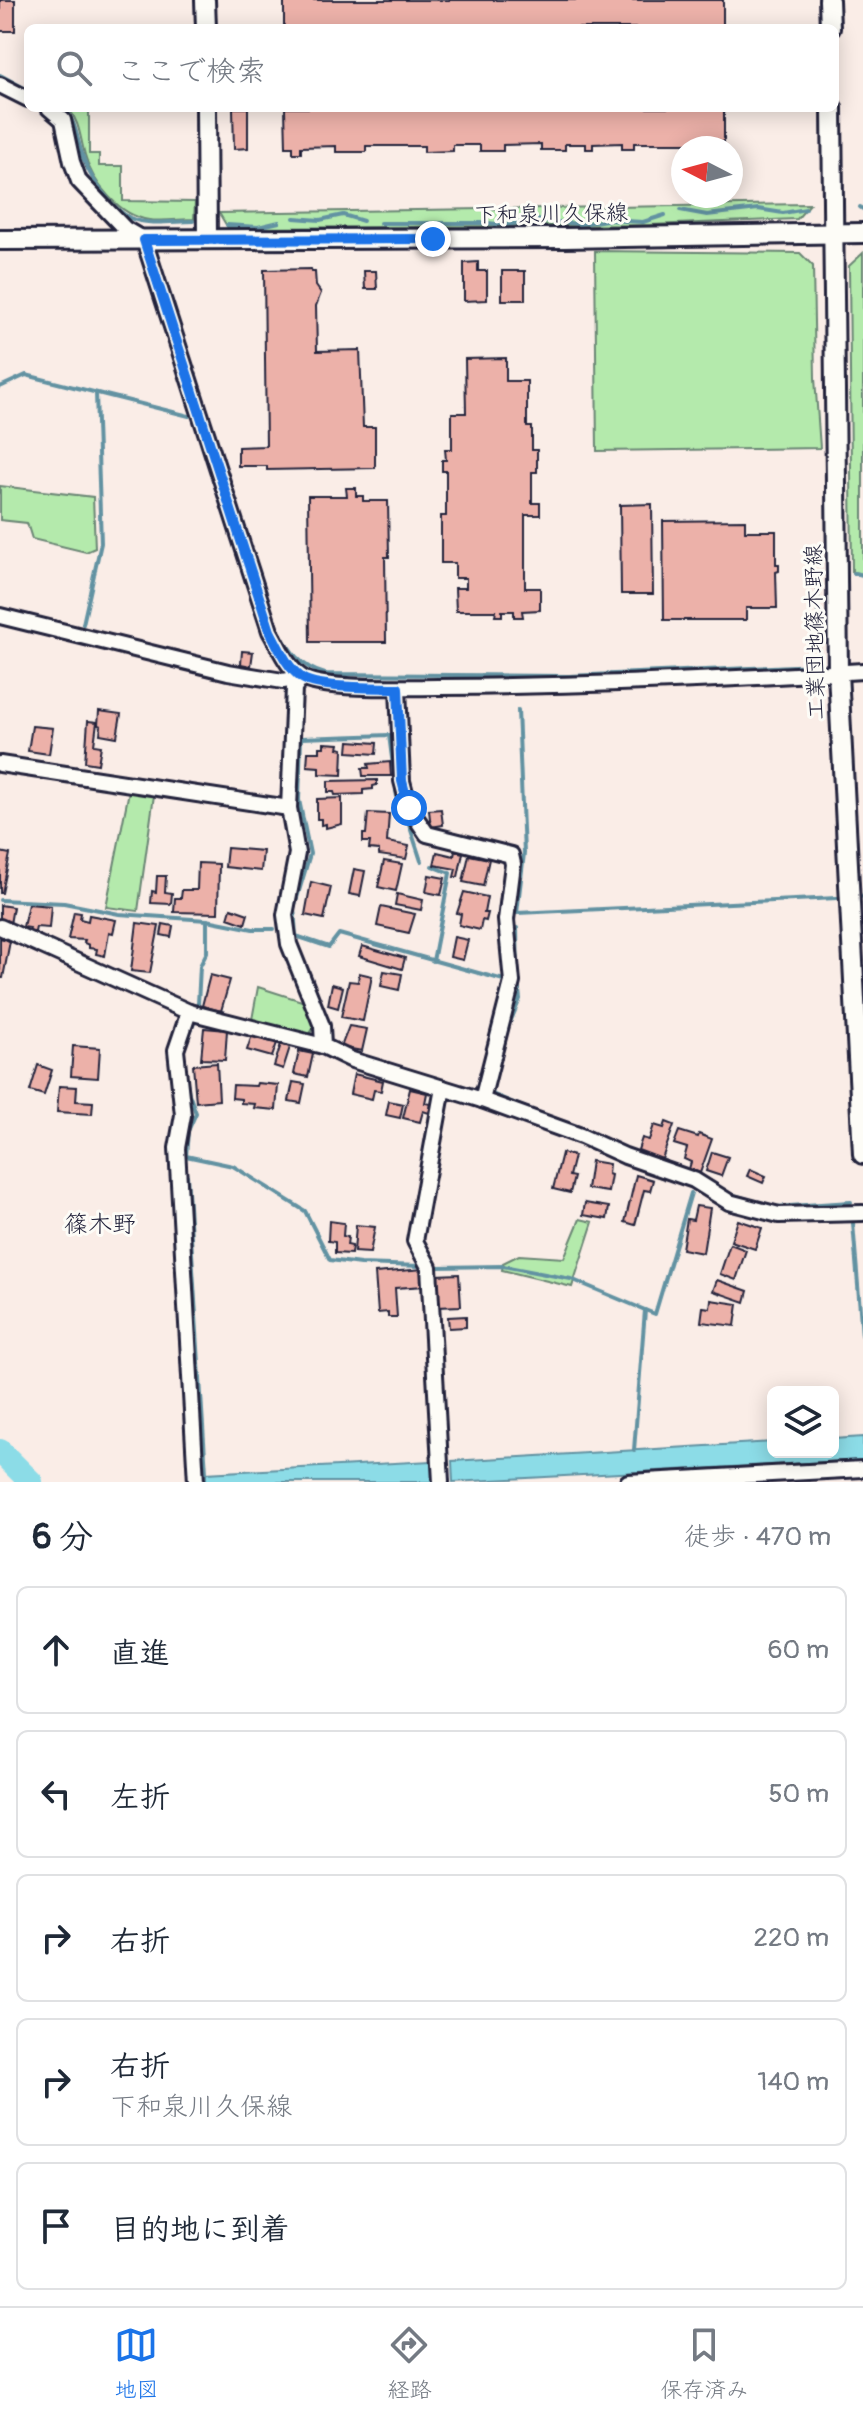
<!DOCTYPE html>
<html lang="ja">
<meta charset="utf-8">
<style>
body{margin:0;font-family:Pangolin,"Klee One",sans-serif;background:#f6f6f7;color:#1f2937}
.controls{position:absolute;right:24px;bottom:24px;display:grid;overflow:hidden;border-radius:12px;box-shadow:0 4px 20px #0003}
.controls button{width:72px;height:72px;display:grid;place-items:center;padding:0;border:0;border-bottom:2px solid #e0e1e3;background:#fff;color:#1f2937;font:40px sans-serif}
.compass{position:absolute;left:671px;top:136px;width:72px;height:72px;border-radius:50%;background:#fff;box-shadow:0 4px 20px #0003;rotate:276deg}
.stop{position:absolute;width:24px;height:24px;margin:-18px;border:6px solid #1a73e8;border-radius:50%;background:#fff}
.stop.end{background:#1a73e8;border-color:#fff;box-shadow:0 2px 8px #0008}
.list{margin:0;padding:0;list-style:none}
h2{display:flex;justify-content:space-between;align-items:center;height:104px;margin:0;padding:0 32px;font-size:34px}
h2 small{font-size:26px;font-weight:400;color:#747a83}
.list li{display:grid;grid-template-columns:52px 1fr auto;gap:24px;align-items:center;box-sizing:border-box;height:128px;margin:0 16px 16px;padding:0 16px;border:2px solid #e0e1e3;border-radius:12px}
.list b{display:block;font-size:30px;white-space:nowrap}
.list p{margin:0;font-size:26px;white-space:nowrap;color:#747a83}
.list em{font-size:26px;font-style:normal;color:#747a83}
.icon{flex:none;width:44px;height:44px;fill:none;stroke:currentColor;stroke-width:2;stroke-linecap:round;stroke-linejoin:round}
.map{position:relative;flex:none;width:863px;height:1482px;overflow:hidden}
.search{position:absolute;background:#fff;box-shadow:0 4px 20px #0003;left:24px;right:24px;top:24px;height:88px;display:flex;align-items:center;gap:20px;box-sizing:border-box;padding:0 28px;border-radius:12px;color:#747a83;font-size:30px}
.sheet{height:824px;background:#fff}
nav{display:flex;justify-content:space-around;align-items:center;box-sizing:border-box;height:112px;border-top:2px solid #e0e1e3;background:#fff;font-size:22px;color:#747a83}
nav a{display:grid;justify-items:center;gap:4px}
nav .on{color:#1a73e8}
.map>svg:first-child{display:block}
</style>
<div class="map">
<svg width="863" height="1482" viewBox="0 0 863 1482">
<rect width="100%" height="100%" fill="#faede7"/>
<filter id="ink" filterUnits="userSpaceOnUse"><feTurbulence type="fractalNoise" baseFrequency=".0125" numOctaves="2"/><feDisplacementMap in="SourceGraphic" scale="16" xChannelSelector="R" yChannelSelector="G"/><feConvolveMatrix kernelMatrix="1 2 1 2 8 2 1 2 1" color-interpolation-filters="sRGB"/></filter>
<g filter="url(#ink)">
<g fill="#b4eaac" stroke="#6b8674" stroke-width="2">
<path d="M68 108H89V154H99V166H123V201L195 202 194 219C180 219 163 222 149 220 120 216 92 183 85 155 80 138 80 122 68 108Z"/>
<path d="M810 204 797 219 650 225 228 228 219 213Z"/>
<path d="M595 251 800 253 813 266 815 378 820 448 597 451Z"/>
<path d="M863 253V574L852 572 849 266Z"/>
<path d="M0 486 93 497 95 548 86 552 32 539 27 523 0 520Z"/>
<path d="M129 791 154 795 138 911 106 907Z"/>
<path d="M258 987 305 1002 315 1026 306 1039 251 1025Z"/>
<path d="M580 1219 593 1222 572 1287 502 1270 503 1263 519 1255 564 1258Z"/>
</g>
<g fill="#8cdce7" stroke="#6292a2" stroke-width="2">
<path d="M863 1437V1460L453 1482 452 1461 773 1442V1452H833V1439Z"/>
<path d="M431 1461 433 1482H206V1473Z"/>
</g>
<g fill="none" stroke-linecap="round" stroke-linejoin="round">
<g stroke="#6292a2" stroke-width="4">
<path d="M0 75 28 90"/>
<path d="M65 108C77 124 77 142 84 160 91 179 112 209 130 218 148 226 174 221 193 221"/>
<path d="M860 207 863 209"/>
<path d="M680 210 707 215 758 209 783 213 806 209"/>
<path d="M294 218 320 220 343 215 363 221"/>
<path d="M380 223H488L506 225 535 220 580 224 607 220 643 222 665 215"/>
<path d="M227 225 258 227 279 222"/>
<path d="M158 259 276 627C289 649 298 666 325 674L569 676 818 665V574"/>
<path d="M0 387 26 375 189 416"/>
<path d="M854 573 863 575"/>
<path d="M83 624 101 543 96 393"/>
<path d="M518 710 524 853 517 913 837 898"/>
<path d="M0 757 73 768"/>
<path d="M394 773 389 735 301 738 299 800 310 854 294 908 296 936 329 947 339 934 507 981"/>
<path d="M396 791 400 812"/>
<path d="M409 824 421 861"/>
<path d="M432 866 450 873 433 961"/>
<path d="M860 897 863 896"/>
<path d="M0 900 64 903 119 914 207 920 253 929H274"/>
<path d="M517 928 518 978"/>
<path d="M198 1004 200 966 207 952V920"/>
<path d="M505 1034 520 999 518 982"/>
<path d="M185 1044 195 1021"/>
<path d="M184 1064 189 1094 196 1113 188 1131 186 1156 233 1166 305 1211 330 1260 360 1264 421 1266"/>
<path d="M495 1077 492 1094 531 1110"/>
<path d="M187 1175 206 1473"/>
<path d="M700 1176 718 1186"/>
<path d="M734 1195 775 1207 851 1202"/>
<path d="M853 1223 862 1335"/>
<path d="M436 1267 503 1266 571 1279 645 1310 634 1450"/>
<path d="M645 1310 655 1314 691 1193"/>
</g>
<path stroke="#8cdce7" stroke-width="24" d="M0 1451 31 1482"/>
</g>
<g fill="#ecb1a9" stroke="#22223b" stroke-width="2">
<rect x="0" y="0" width="15" height="31"/>
<rect x="284" y="0" width="439" height="28"/>
<path d="M233 108H248V148L234 149Z"/>
<path d="M285 108H724V142H722V148H689V143H634V149H622V143L593 144V149H586V144H565V150H541V144L503 145V151H480V145H453V151L424 152V146H366V152H336V146L301 147V153H293V147H286Z"/>
<path d="M478 262V271H487V300L464 301V263Z"/>
<path d="M311 269 312 272H315L316 286 321 293 316 306 317 351 360 350 363 427H375V468L267 470V466H238V447L266 446 264 270Z"/>
<path d="M364 271H376L377 289H365Z"/>
<rect x="502" y="271" width="23" height="29"/>
<path d="M506 358V381H527V427H532V450H537V472H532V503H540V515H525V588H540V610L522 611 523 617H514V611H502V616H495L496 611H456L455 588H466V578H455V563H441V516H446V471H442V460H446L445 449H452V413H466L465 359Z"/>
<path d="M346 488H356V496H363V501H388L389 557H385L386 642H310L308 496H347Z"/>
<path d="M652 504 653 594H621L620 505Z"/>
<path d="M745 520V531H776V564H779V571L776 572 777 608H746V620H664L663 521Z"/>
<path d="M242 651 253 652 251 666 241 664Z"/>
<path d="M99 711 121 714 117 737 100 734 101 726 98 725Z"/>
<path d="M88 721 97 722 94 745 101 746 98 764 85 762Z"/>
<path d="M32 726 53 728 49 754 28 751Z"/>
<path d="M349 741 377 743 376 754 348 752Z"/>
<path d="M324 743 339 744 338 748 343 749 342 775 319 774V767L307 766 308 752H320V747H324Z"/>
<path d="M390 762 391 776H363L362 768H369L368 764Z"/>
<path d="M377 780V785L373 786V789L363 790V794L335 795 334 792H328V781Z"/>
<path d="M342 798V824L326 828V824L321 825V819H317V799Z"/>
<path d="M441 809 443 825 431 827 429 810Z"/>
<path d="M368 813 389 814 387 842 409 846 406 859 379 855V850L369 849 370 842H363V834H366Z"/>
<path d="M227 848 263 851 261 871 225 867Z"/>
<path d="M455 851 463 853 458 877H454L456 869 434 865 437 852 454 856Z"/>
<path d="M0 852 10 854 2 893H0Z"/>
<path d="M469 855 489 859 483 886 463 882Z"/>
<path d="M384 861 402 864 396 891 378 887Z"/>
<path d="M198 863 219 864 218 913 174 912 175 898H181L182 890H197Z"/>
<path d="M354 869 365 871 360 896 349 894Z"/>
<path d="M429 875 445 878 441 895 426 892Z"/>
<path d="M157 876H166L165 892 172 893 171 904 151 903 152 891 156 892Z"/>
<path d="M311 882 331 887 324 919 305 915Z"/>
<path d="M464 892 487 897 484 913H488L486 921 482 920 480 930 459 925 461 914 457 913Z"/>
<path d="M397 894 423 900 421 910 395 905Z"/>
<path d="M28 904 51 906 49 928 36 927 35 932H29L30 928 23 927Z"/>
<path d="M0 905 13 907 10 924 0 922Z"/>
<path d="M381 907 415 914 409 933 377 926Z"/>
<path d="M231 908 248 914 245 924 228 918Z"/>
<path d="M74 912 81 913 80 919 88 921 89 915 116 920 113 933 109 932 105 956 96 954 97 949 89 948V945L84 943 85 940 68 939Z"/>
<path d="M137 923 159 926 150 973 131 971Z"/>
<path d="M163 924 173 926 171 937 161 935Z"/>
<path d="M454 937 468 940 463 960 450 957Z"/>
<path d="M0 938 10 941 3 978H0Z"/>
<path d="M362 946 405 958 402 969 359 956Z"/>
<path d="M384 971 402 974 399 990 381 986Z"/>
<path d="M359 973 372 976 363 1021 341 1017 349 981 358 982Z"/>
<path d="M210 975 230 980 221 1011 202 1006Z"/>
<path d="M332 984 343 987 338 1008 328 1005Z"/>
<path d="M349 1026 367 1029 362 1051 341 1047Z"/>
<path d="M204 1028 227 1030 225 1060 201 1059Z"/>
<path d="M252 1035 277 1043 272 1057 247 1050Z"/>
<path d="M281 1044 290 1047 283 1069 274 1066Z"/>
<path d="M73 1046 100 1048 98 1078 71 1076Z"/>
<path d="M299 1051 313 1054 308 1077 294 1074Z"/>
<path d="M217 1063 219 1100 196 1102 193 1065Z"/>
<path d="M38 1065 52 1070 44 1095 30 1091Z"/>
<path d="M354 1074 383 1081 381 1091 374 1090 372 1099 350 1094Z"/>
<path d="M293 1082 305 1084 301 1103 289 1101Z"/>
<path d="M257 1083 278 1085 276 1110 254 1108 255 1104 241 1103V1099L232 1098 233 1085 256 1086Z"/>
<path d="M59 1086 77 1087 76 1101 93 1102 92 1114 57 1112Z"/>
<path d="M410 1089 427 1093 425 1103 431 1104 429 1113 423 1111 420 1122 403 1118Z"/>
<path d="M389 1101 403 1104 400 1118 386 1115Z"/>
<path d="M666 1122 674 1125 662 1159 638 1150 642 1138 649 1140 654 1125 664 1128Z"/>
<path d="M679 1131 698 1137 699 1134 712 1139 700 1173 689 1169 691 1162 684 1159 687 1148 674 1144Z"/>
<path d="M712 1152 728 1157 721 1176 706 1171Z"/>
<path d="M562 1153 574 1156 569 1176 574 1177 570 1193 553 1189Z"/>
<path d="M591 1161 609 1164 608 1174 611 1175 608 1192 587 1189Z"/>
<path d="M750 1169 766 1176 763 1183 747 1176Z"/>
<path d="M636 1175 653 1180 650 1191 644 1190 635 1225 625 1222Z"/>
<path d="M585 1203 609 1207 607 1219 583 1215Z"/>
<path d="M696 1206 710 1208 703 1253 682 1249 687 1219 693 1220Z"/>
<path d="M738 1220 762 1228 755 1249 731 1241Z"/>
<path d="M329 1221 344 1223 343 1236 348 1237 347 1245 352 1246 351 1254 335 1253V1242L328 1241Z"/>
<path d="M356 1225 375 1227 370 1253 354 1252Z"/>
<path d="M730 1244 746 1250 736 1280 720 1274Z"/>
<path d="M424 1269 425 1286 395 1288 397 1317H388V1312L378 1313 375 1273Z"/>
<path d="M459 1274 461 1306 437 1307 436 1275Z"/>
<path d="M717 1280 748 1291 745 1302 713 1291Z"/>
<path d="M711 1300 738 1304 735 1326 701 1322 703 1307 710 1308Z"/>
<path d="M466 1316V1327L449 1328 448 1317Z"/>
</g>
<g fill="none" stroke-linecap="round" stroke-linejoin="round">
<defs>
<g id="minor">
<path d="M0 85 28 99"/>
<path d="M49 108 63 120 72 162 79 181 125 229 144 240 270 631C279 646 288 671 305 679 327 690 409 687 438 687 580 686 721 680 863 671"/>
<path d="M0 616 228 672 283 681 301 678"/>
<path d="M301 678 294 688 289 808 297 853 285 915 289 944 322 1026 323 1046 352 1060 482 1100 581 1136 625 1156 694 1180 729 1202 779 1215 863 1213"/>
<path d="M398 688 402 781 409 808 427 834 511 855 513 864 506 920 512 982 482 1100"/>
<path d="M0 764 289 808"/>
<path d="M0 927 189 1012 323 1046"/>
<path d="M189 1012 176 1050 183 1115 177 1148 196 1482"/>
<path d="M441 1482 429 1267 415 1241 443 1088"/>
<path d="M628 1482 863 1469"/>
</g>
<g id="tertiary">
<path d="M205 0 206 28"/>
<path d="M829 0 830 28"/>
<path d="M206 108 207 239"/>
<path d="M832 108 838 672 863 1154"/>
<path d="M0 240 564 238 863 233"/>
</g>
</defs>
<use href="#minor" stroke="#22223b" stroke-width="20"/>
<use href="#tertiary" stroke="#22223b" stroke-width="24"/>
<use href="#minor" stroke="#fdfcf7" stroke-width="14"/>
<use href="#tertiary" stroke="#fdfcf7" stroke-width="18"/>
</g>
</g>
<g fill="none" stroke-linecap="round" stroke-linejoin="round" filter="url(#ink)">
<path stroke="#1a73e8" stroke-width="10" d="M409 808 402 781 398 688C376 687 318 689 302 678 287 668 278 646 270 631L144 240 433 239"/>
</g>
<g text-anchor="middle" dominant-baseline="central" stroke-width="6" stroke-linejoin="round" paint-order="stroke">
<g font-size="22" fill="#22223b" stroke="#fdfcf7">
<text transform="translate(551 214) rotate(-1)">下和泉川久保線</text>
<text transform="translate(815 632) rotate(-91)">工業団地篠木野線</text>
</g>
<g font-size="24" fill="#22223b" stroke="#fdfcf7">
<text x="100" y="1224">篠木野</text>
</g>
</g>
</svg>
<div class="controls">
<button><svg class="icon" aria-label="layers" viewBox="0 0 24 24"><path d="M12 4l9 5-9 5-9-5zM3 14l9 5 9-5"/></svg></button>
</div>
<svg class="compass" viewBox="-18 -18 36 36"><path d="M0-13l5 13h-10z" fill="#e53935"/><path d="M0 13l5-13h-10z" fill="#747a83"/></svg>
<div class="stop" style="left:409px;top:808px"></div>
<div class="stop end" style="left:433px;top:239px"></div>
<div class="search"><svg class="icon" aria-label="search" viewBox="0 0 24 24"><circle cx="10" cy="10" r="6"/><path d="M15 15l6 6"/></svg>ここで検索</div>
</div>
<section class="sheet">
<h2>6 分<small>徒歩 · 470 m</small></h2>
<ul class="list">
<li><svg class="icon" aria-label="ahead" viewBox="0 0 24 24"><path d="M12 20V5M6 11l6-6 6 6"/></svg><div><b>直進</b></div><em>60 m</em></li>
<li><svg class="icon" aria-label="left" viewBox="0 0 24 24"><path d="M17 20v-9H6M10 6l-5 5 5 5"/></svg><div><b>左折</b></div><em>50 m</em></li>
<li><svg class="icon" aria-label="right" viewBox="0 0 24 24"><path d="M7 20v-9h11M14 6l5 5-5 5"/></svg><div><b>右折</b></div><em>220 m</em></li>
<li><svg class="icon" aria-label="right" viewBox="0 0 24 24"><path d="M7 20v-9h11M14 6l5 5-5 5"/></svg><div><b>右折</b><p>下和泉川久保線</p></div><em>140 m</em></li>
<li><svg class="icon" aria-label="arrive" viewBox="0 0 24 24"><path d="M6 21V4h12l-3 4 3 4H6"/></svg><div><b>目的地に到着</b></div></li>
</ul>
</section>
<nav>
<a class="on"><svg class="icon" aria-label="map" viewBox="0 0 24 24"><path d="M3 6l6-2 6 2 6-2v14l-6 2-6-2-6 2zM9 4v14M15 6v14"/></svg>地図</a>
<a><svg class="icon" aria-label="directions" viewBox="0 0 24 24"><path d="M12 3l9 9-9 9-9-9zM9 14v-3h6M13 9l2 2-2 2"/></svg>経路</a>
<a><svg class="icon" aria-label="saved" viewBox="0 0 24 24"><path d="M7 4h10v16l-5-4-5 4z"/></svg>保存済み</a>
</nav>
